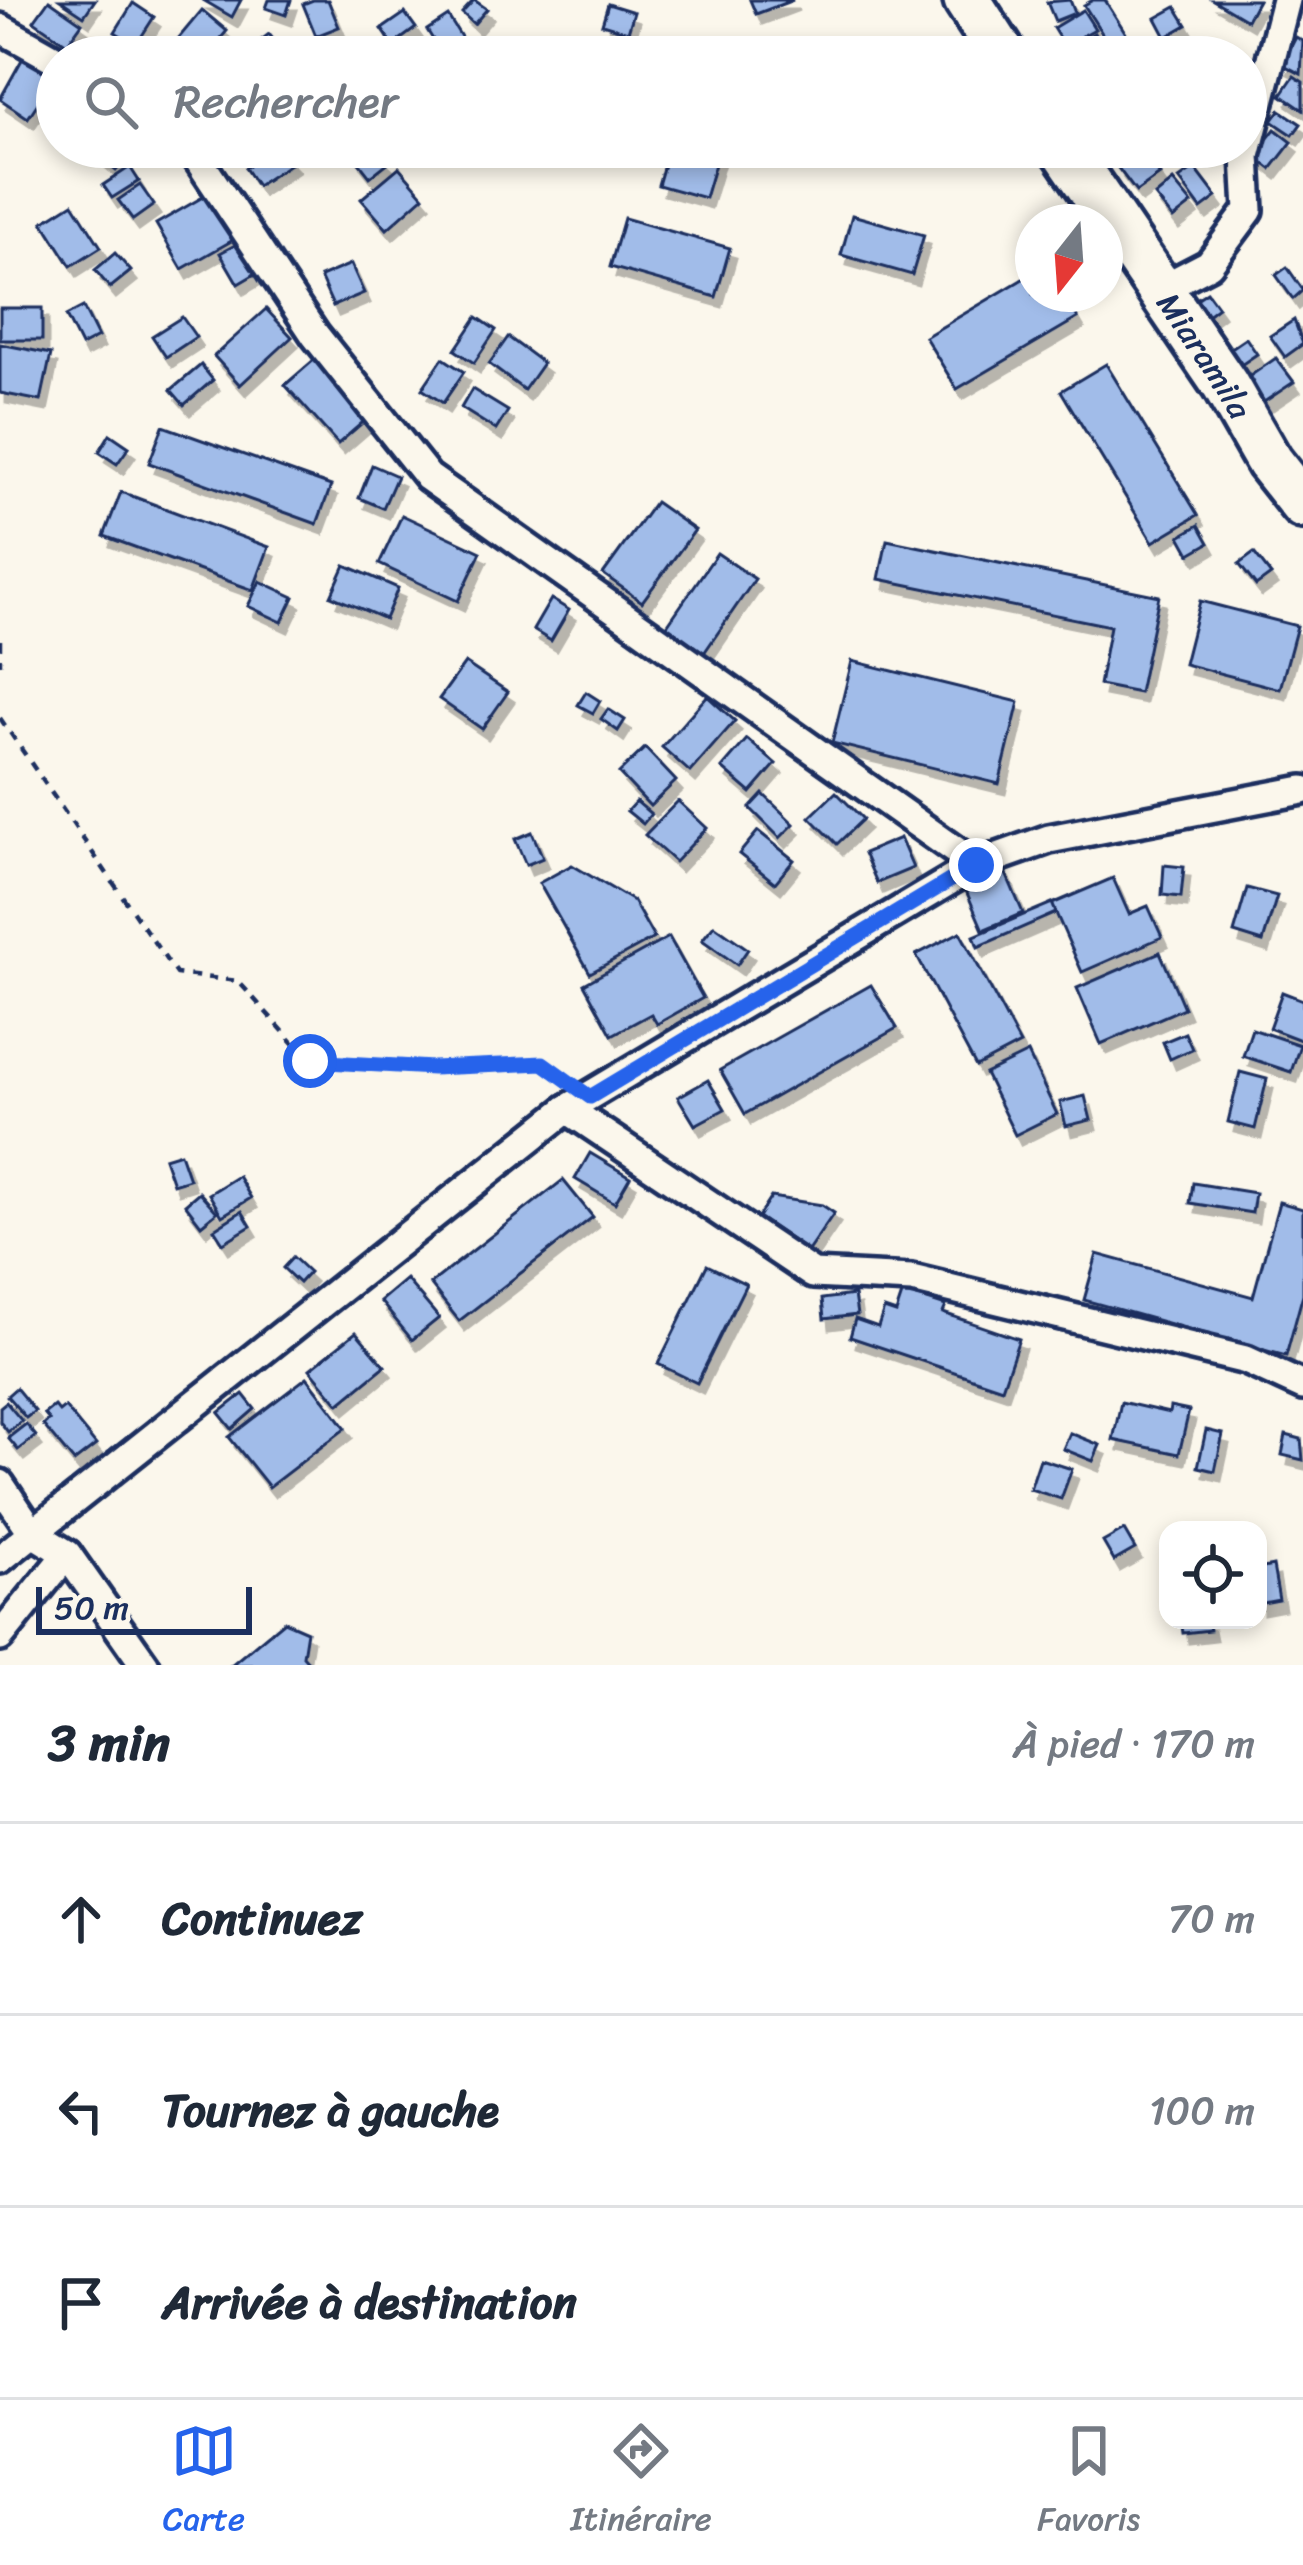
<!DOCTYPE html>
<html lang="fr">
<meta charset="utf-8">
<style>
body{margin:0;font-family:Sriracha,sans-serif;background:#f2f2f3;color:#1f2937}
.controls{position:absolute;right:36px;bottom:36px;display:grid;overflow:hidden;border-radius:24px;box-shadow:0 6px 18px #0003}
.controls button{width:108px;height:108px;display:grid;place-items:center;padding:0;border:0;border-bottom:3px solid #e0e1e3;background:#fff;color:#1f2937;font:60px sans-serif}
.compass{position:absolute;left:1015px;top:204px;width:108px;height:108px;border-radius:50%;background:#fff;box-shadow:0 6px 18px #0003;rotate:197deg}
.scale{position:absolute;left:36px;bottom:30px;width:216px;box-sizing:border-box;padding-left:12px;border:6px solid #1b2f5e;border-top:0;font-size:33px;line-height:42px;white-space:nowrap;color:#1b2f5e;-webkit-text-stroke:9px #fbf7ec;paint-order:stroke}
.stop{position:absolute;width:36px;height:36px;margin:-27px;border:9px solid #2563eb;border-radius:50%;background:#fff}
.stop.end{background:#2563eb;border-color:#fff;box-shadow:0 3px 12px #0008}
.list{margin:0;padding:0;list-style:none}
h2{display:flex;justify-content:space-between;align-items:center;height:156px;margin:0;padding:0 48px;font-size:51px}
h2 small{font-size:39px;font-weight:400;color:#747a83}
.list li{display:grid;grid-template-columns:78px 1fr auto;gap:36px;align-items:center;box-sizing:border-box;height:192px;padding:0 48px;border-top:3px solid #e0e1e3}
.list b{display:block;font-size:45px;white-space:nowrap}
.list em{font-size:39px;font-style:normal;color:#747a83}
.icon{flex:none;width:66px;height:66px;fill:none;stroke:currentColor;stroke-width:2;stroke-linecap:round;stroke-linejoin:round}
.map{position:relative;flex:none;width:1303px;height:1665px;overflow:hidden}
.search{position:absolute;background:#fff;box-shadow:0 6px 18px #0003;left:36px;right:36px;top:36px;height:132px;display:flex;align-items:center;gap:30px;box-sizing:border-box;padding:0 42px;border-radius:66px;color:#747a83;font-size:45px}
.sheet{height:732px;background:#fff}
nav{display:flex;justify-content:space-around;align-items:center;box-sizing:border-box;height:168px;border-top:3px solid #e0e1e3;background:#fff;font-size:33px;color:#747a83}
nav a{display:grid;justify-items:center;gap:6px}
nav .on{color:#2563eb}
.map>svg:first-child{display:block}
</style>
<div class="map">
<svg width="1303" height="1665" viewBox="0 0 1303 1665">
<defs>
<filter id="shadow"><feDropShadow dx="6" dy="10" stdDeviation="0" flood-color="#0004"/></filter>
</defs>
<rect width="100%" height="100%" fill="#fbf7ec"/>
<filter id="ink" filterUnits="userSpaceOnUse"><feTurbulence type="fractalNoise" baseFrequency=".00833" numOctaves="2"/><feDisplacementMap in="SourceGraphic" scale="24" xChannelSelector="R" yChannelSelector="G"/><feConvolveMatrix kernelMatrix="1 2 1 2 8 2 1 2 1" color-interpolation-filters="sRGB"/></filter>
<g filter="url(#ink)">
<g fill="#a1bce9" stroke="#1b2f5e" stroke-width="3" filter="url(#shadow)">
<path d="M49 0 82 23 67 44 34 21Z"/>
<path d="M60 0H95L84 16Z"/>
<path d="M203 0H241L232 17Z"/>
<path d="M269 0H291L286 15 266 8Z"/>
<path d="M313 0H328L339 27 316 36 303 4Z"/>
<path d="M474 0 487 9 474 24 462 13Z"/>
<path d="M750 0H793L756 14Z"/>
<path d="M1070 0 1075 13 1055 21 1047 2Z"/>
<path d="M1093 0H1105L1127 35 1110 46 1084 5Z"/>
<path d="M1213 0H1258L1247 20Z"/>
<path d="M133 3 154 17 136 45 115 32Z"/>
<path d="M608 4 634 12 628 32 602 24Z"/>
<path d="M1176 7 1187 25 1166 37 1156 18Z"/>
<path d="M202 10 227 31 205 57H197L177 40Z"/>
<path d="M1083 10 1095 29 1064 46 1053 28Z"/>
<path d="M405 13 416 28 393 45 382 29Z"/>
<path d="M448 16 463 40 442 54 427 30Z"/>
<path d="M1094 33 1103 49 1088 57H1072L1067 49Z"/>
<path d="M269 34 287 57H249L245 52Z"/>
<path d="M1296 37 1303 41 1301 74 1282 64Z"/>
<path d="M24 56 55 77 28 118 0 99Z"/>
<path d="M1294 76 1303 82V110L1281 95Z"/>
<path d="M1280 110 1301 124 1293 135 1272 121Z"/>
<path d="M1275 129 1292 142 1271 169 1254 156Z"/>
<path d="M87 147H136L116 171Z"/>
<path d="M278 147 293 162 257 186 245 168Z"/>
<path d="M372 147 389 162 370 177 356 159Z"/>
<path d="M669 147H720L705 198 658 185Z"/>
<path d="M1143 151 1160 175 1136 192 1118 168Z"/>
<path d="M130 167 139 181 112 198 103 185Z"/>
<path d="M399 167 424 196 387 229 361 199Z"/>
<path d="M1195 168 1217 197 1201 209 1179 179Z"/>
<path d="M1173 181 1192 204 1173 219 1155 196Z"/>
<path d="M140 185 154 205 133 220 118 200Z"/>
<path d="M208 194 235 239 182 269 156 224Z"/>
<path d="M73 203 101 247 71 266 43 222Z"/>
<path d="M852 215 924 235 912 275 841 255Z"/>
<path d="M624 218 730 248 716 297 610 267Z"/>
<path d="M237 244 255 274 238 284 220 253Z"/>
<path d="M115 253 131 271 110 288 95 270Z"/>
<path d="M351 264 364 293 333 306 320 277Z"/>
<path d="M1287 267 1303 290 1293 299 1276 275Z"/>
<path d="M1033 273V294H1064L1078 318 957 389 925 337Z"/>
<path d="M1207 292 1218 307 1206 316 1195 300Z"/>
<path d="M83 307 98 337 81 346 66 316Z"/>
<rect x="0" y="308" width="42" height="32"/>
<path d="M266 309 292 337 240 385 214 356Z"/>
<path d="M182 317 196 337 166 357 152 336Z"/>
<path d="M477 317 496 330 474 363 455 350Z"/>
<path d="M1294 320 1303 344 1285 357 1270 336Z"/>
<path d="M508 337 543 363 524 390 489 364Z"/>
<path d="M1246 338 1257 354 1241 365 1230 349Z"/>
<path d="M0 344 51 354 41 401 0 393Z"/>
<path d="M316 358 369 417 338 444 285 385Z"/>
<path d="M443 358 464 372 443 403 422 389Z"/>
<path d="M1276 358 1294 382 1264 402 1247 378Z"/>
<path d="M1106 364 1198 515 1153 542 1061 391Z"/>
<path d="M201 365 213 380 184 405 171 390Z"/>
<path d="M472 389 508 411 496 430 461 408Z"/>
<path d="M163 426 331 486 317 524 149 463Z"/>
<path d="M110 434 129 447 117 464 99 452Z"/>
<path d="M372 465 397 476 383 508 359 498Z"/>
<path d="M121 492 269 547 253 590 104 536Z"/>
<path d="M655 502 695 530 642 602 603 574Z"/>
<path d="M402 515 481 552 458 601 379 564Z"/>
<path d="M1199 525 1209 543 1190 554 1180 536Z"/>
<path d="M887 540 1159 596 1139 693 1099 685 1110 626 879 579Z"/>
<path d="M717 553 755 579 704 653 666 627Z"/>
<path d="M1254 553 1271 575 1256 586 1239 564Z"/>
<path d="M345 565 398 588 385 619 331 596Z"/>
<path d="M260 581 294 597 282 622 248 606Z"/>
<path d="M551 599 569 610 551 641 533 630Z"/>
<path d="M1200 601 1297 626 1280 689 1184 664Z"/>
<path d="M852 661 1019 702 999 784 832 743Z"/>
<path d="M465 663 508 692 482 729 439 699Z"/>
<path d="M586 692 600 701 593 713 578 705Z"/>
<path d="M707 696 735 721 690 772 662 747Z"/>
<path d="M608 709 625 720 618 731 601 719Z"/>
<path d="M747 739 776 764 751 793 722 768Z"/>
<path d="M645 748 676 781 650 806 619 773Z"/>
<path d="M836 792 863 819 837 844 810 817Z"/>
<path d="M763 794 794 824 780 838 750 808Z"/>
<path d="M636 801 651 814 643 824 627 811Z"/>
<path d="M678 801 707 828 675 862 645 835Z"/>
<path d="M758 831 794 860 775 883 739 854Z"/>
<path d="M532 832 543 858 526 865 515 839Z"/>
<path d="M900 838 913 868 877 883 864 853Z"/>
<path d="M572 865 633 901 654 938 590 973 539 883Z"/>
<path d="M1164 865 1184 867 1181 897 1162 895Z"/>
<path d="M1004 869 1023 913 983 930 964 886Z"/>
<path d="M1113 878 1129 914 1148 906 1162 937 1082 972 1052 904Z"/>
<path d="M1247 888 1277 896 1263 942 1234 933Z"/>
<path d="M1052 903 1056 913 978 947 974 936Z"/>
<path d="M714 925 748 949 737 965 702 940Z"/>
<path d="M960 932 1020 1044 976 1067 916 955Z"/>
<path d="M669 937 703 998 657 1024 651 1014 612 1035 584 984Z"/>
<path d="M1160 952 1184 1008 1101 1044 1077 988Z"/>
<path d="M871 985 897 1028 745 1114 720 1070Z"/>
<path d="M1282 992 1303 1000V1041L1269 1028Z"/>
<path d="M1252 1029 1300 1045 1291 1072 1243 1056Z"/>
<path d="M1185 1033 1192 1049 1170 1059 1163 1042Z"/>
<path d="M1028 1053 1057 1114 1015 1135 985 1074Z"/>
<path d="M1240 1072 1267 1079 1255 1129 1228 1122Z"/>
<path d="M708 1080 725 1109 695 1125 678 1097Z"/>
<path d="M1085 1096 1091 1120 1066 1126 1060 1102Z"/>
<path d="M180 1153 189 1179 173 1184 164 1158Z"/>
<path d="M590 1153 630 1177 615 1203 575 1179Z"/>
<path d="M238 1176 251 1198 222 1216 209 1194Z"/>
<path d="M563 1180 593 1217 459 1321 430 1284Z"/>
<path d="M1193 1183 1255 1193 1252 1213 1190 1203Z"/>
<path d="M199 1192 217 1212 201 1225 185 1204Z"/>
<path d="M771 1197 822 1205 834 1213 808 1251 758 1217Z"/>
<path d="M1279 1202 1303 1209V1294L1286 1356 1084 1300 1097 1254 1253 1297Z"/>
<path d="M242 1211 251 1226 223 1243 214 1229Z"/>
<path d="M293 1257 309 1272 299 1283 283 1268Z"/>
<path d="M707 1265 746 1284 697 1383 658 1364Z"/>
<path d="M406 1279 439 1318 412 1340 380 1301Z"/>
<path d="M903 1292 946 1306 943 1313 1019 1339 1002 1388 850 1337 855 1319 878 1327 884 1309 896 1313Z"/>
<path d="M854 1295 857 1315 824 1319 822 1299Z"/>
<path d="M356 1332 385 1366 339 1404 310 1369Z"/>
<path d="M307 1377 346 1428 269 1487 229 1437Z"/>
<path d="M16 1388 35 1411 26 1418 7 1396Z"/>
<path d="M243 1394 255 1409 232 1429 219 1413Z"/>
<path d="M6 1402 22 1421 8 1432 0 1422V1407Z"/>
<path d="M1121 1402 1169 1413 1170 1407 1189 1411 1179 1454 1113 1440Z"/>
<path d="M54 1406 59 1412 65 1407 96 1445 74 1462 43 1425 49 1420 44 1414Z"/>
<path d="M26 1424 36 1436 18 1450 8 1438Z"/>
<path d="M1206 1430 1223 1434 1215 1471 1198 1467Z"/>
<path d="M1070 1433 1100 1445 1093 1461 1063 1449Z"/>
<path d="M1286 1435 1301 1439 1303 1460 1282 1455Z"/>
<path d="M1040 1459 1072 1469 1061 1499 1030 1489Z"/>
<path d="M1124 1530 1135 1549 1114 1561 1103 1542Z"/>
<path d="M1273 1566 1279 1600 1258 1604V1569Z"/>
<path d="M1181 1620H1208L1210 1630 1183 1633Z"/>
<path d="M284 1621 307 1631 303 1656 311 1665H231Z"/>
</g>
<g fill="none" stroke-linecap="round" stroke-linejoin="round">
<defs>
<g id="minor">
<path d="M0 28 57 60"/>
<path d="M190 147 315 335 428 477 976 865"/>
<path d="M1157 291 1209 264 1249 210 1246 156 1286 0"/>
<path d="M567 1109 813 1274 912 1279 1246 1360 1303 1386"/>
<path d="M0 1484 33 1533 67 1554 145 1665"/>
<path d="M0 1559 567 1109 976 865 1049 839 1303 790"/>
<path d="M0 1637 67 1554"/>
</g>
<g id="primary">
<path d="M967 0 1004 57"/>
<path id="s1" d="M1063 147 1225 385 1269 462 1303 505"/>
</g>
</defs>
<use href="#minor" stroke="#1b2f5e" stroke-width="36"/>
<use href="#primary" stroke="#1b2f5e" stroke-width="54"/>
<g stroke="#1b2f5e" stroke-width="4.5" stroke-dasharray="9 9" stroke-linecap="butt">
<path d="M0 640V664"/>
<path d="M0 718 176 974 238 981 310 1061 433 1068 543 1063 566 1079"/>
</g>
<use href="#minor" stroke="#fbf7ec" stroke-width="27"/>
<use href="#primary" stroke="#fbf7ec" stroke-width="45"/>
</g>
</g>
<g fill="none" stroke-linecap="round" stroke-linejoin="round" filter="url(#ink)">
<path stroke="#2563eb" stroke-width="15" d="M310 1061 433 1068 543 1063 590 1097 976 865"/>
</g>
<g text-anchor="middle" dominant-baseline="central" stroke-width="9" stroke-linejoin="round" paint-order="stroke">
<g font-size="33" fill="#1b2f5e" stroke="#fbf7ec">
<text stroke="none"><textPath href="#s1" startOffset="252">Miaramila</textPath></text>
</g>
</g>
</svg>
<div class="controls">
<button><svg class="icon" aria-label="locate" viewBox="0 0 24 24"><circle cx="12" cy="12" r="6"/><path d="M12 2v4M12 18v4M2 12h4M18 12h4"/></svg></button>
</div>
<svg class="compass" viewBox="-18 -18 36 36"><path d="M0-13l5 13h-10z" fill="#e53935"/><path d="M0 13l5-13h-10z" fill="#747a83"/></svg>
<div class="scale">50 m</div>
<div class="stop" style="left:310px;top:1061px"></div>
<div class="stop end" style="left:976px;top:865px"></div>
<div class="search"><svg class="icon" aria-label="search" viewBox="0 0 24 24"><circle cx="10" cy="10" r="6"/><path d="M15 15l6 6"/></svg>Rechercher</div>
</div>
<section class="sheet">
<h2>3 min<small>À pied · 170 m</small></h2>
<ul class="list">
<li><svg class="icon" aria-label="ahead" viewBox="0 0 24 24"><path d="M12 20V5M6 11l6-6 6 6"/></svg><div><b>Continuez</b></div><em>70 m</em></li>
<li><svg class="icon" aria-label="left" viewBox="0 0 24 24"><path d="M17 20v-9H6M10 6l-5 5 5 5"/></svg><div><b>Tournez à gauche</b></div><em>100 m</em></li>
<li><svg class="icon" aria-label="arrive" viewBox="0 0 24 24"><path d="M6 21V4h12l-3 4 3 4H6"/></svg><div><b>Arrivée à destination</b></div></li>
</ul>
</section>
<nav>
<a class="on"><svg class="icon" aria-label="map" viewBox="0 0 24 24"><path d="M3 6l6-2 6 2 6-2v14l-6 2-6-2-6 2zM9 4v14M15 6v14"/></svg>Carte</a>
<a><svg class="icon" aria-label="directions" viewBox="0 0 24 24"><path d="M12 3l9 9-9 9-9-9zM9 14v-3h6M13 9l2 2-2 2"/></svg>Itinéraire</a>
<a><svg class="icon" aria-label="saved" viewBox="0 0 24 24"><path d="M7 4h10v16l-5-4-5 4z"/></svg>Favoris</a>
</nav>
